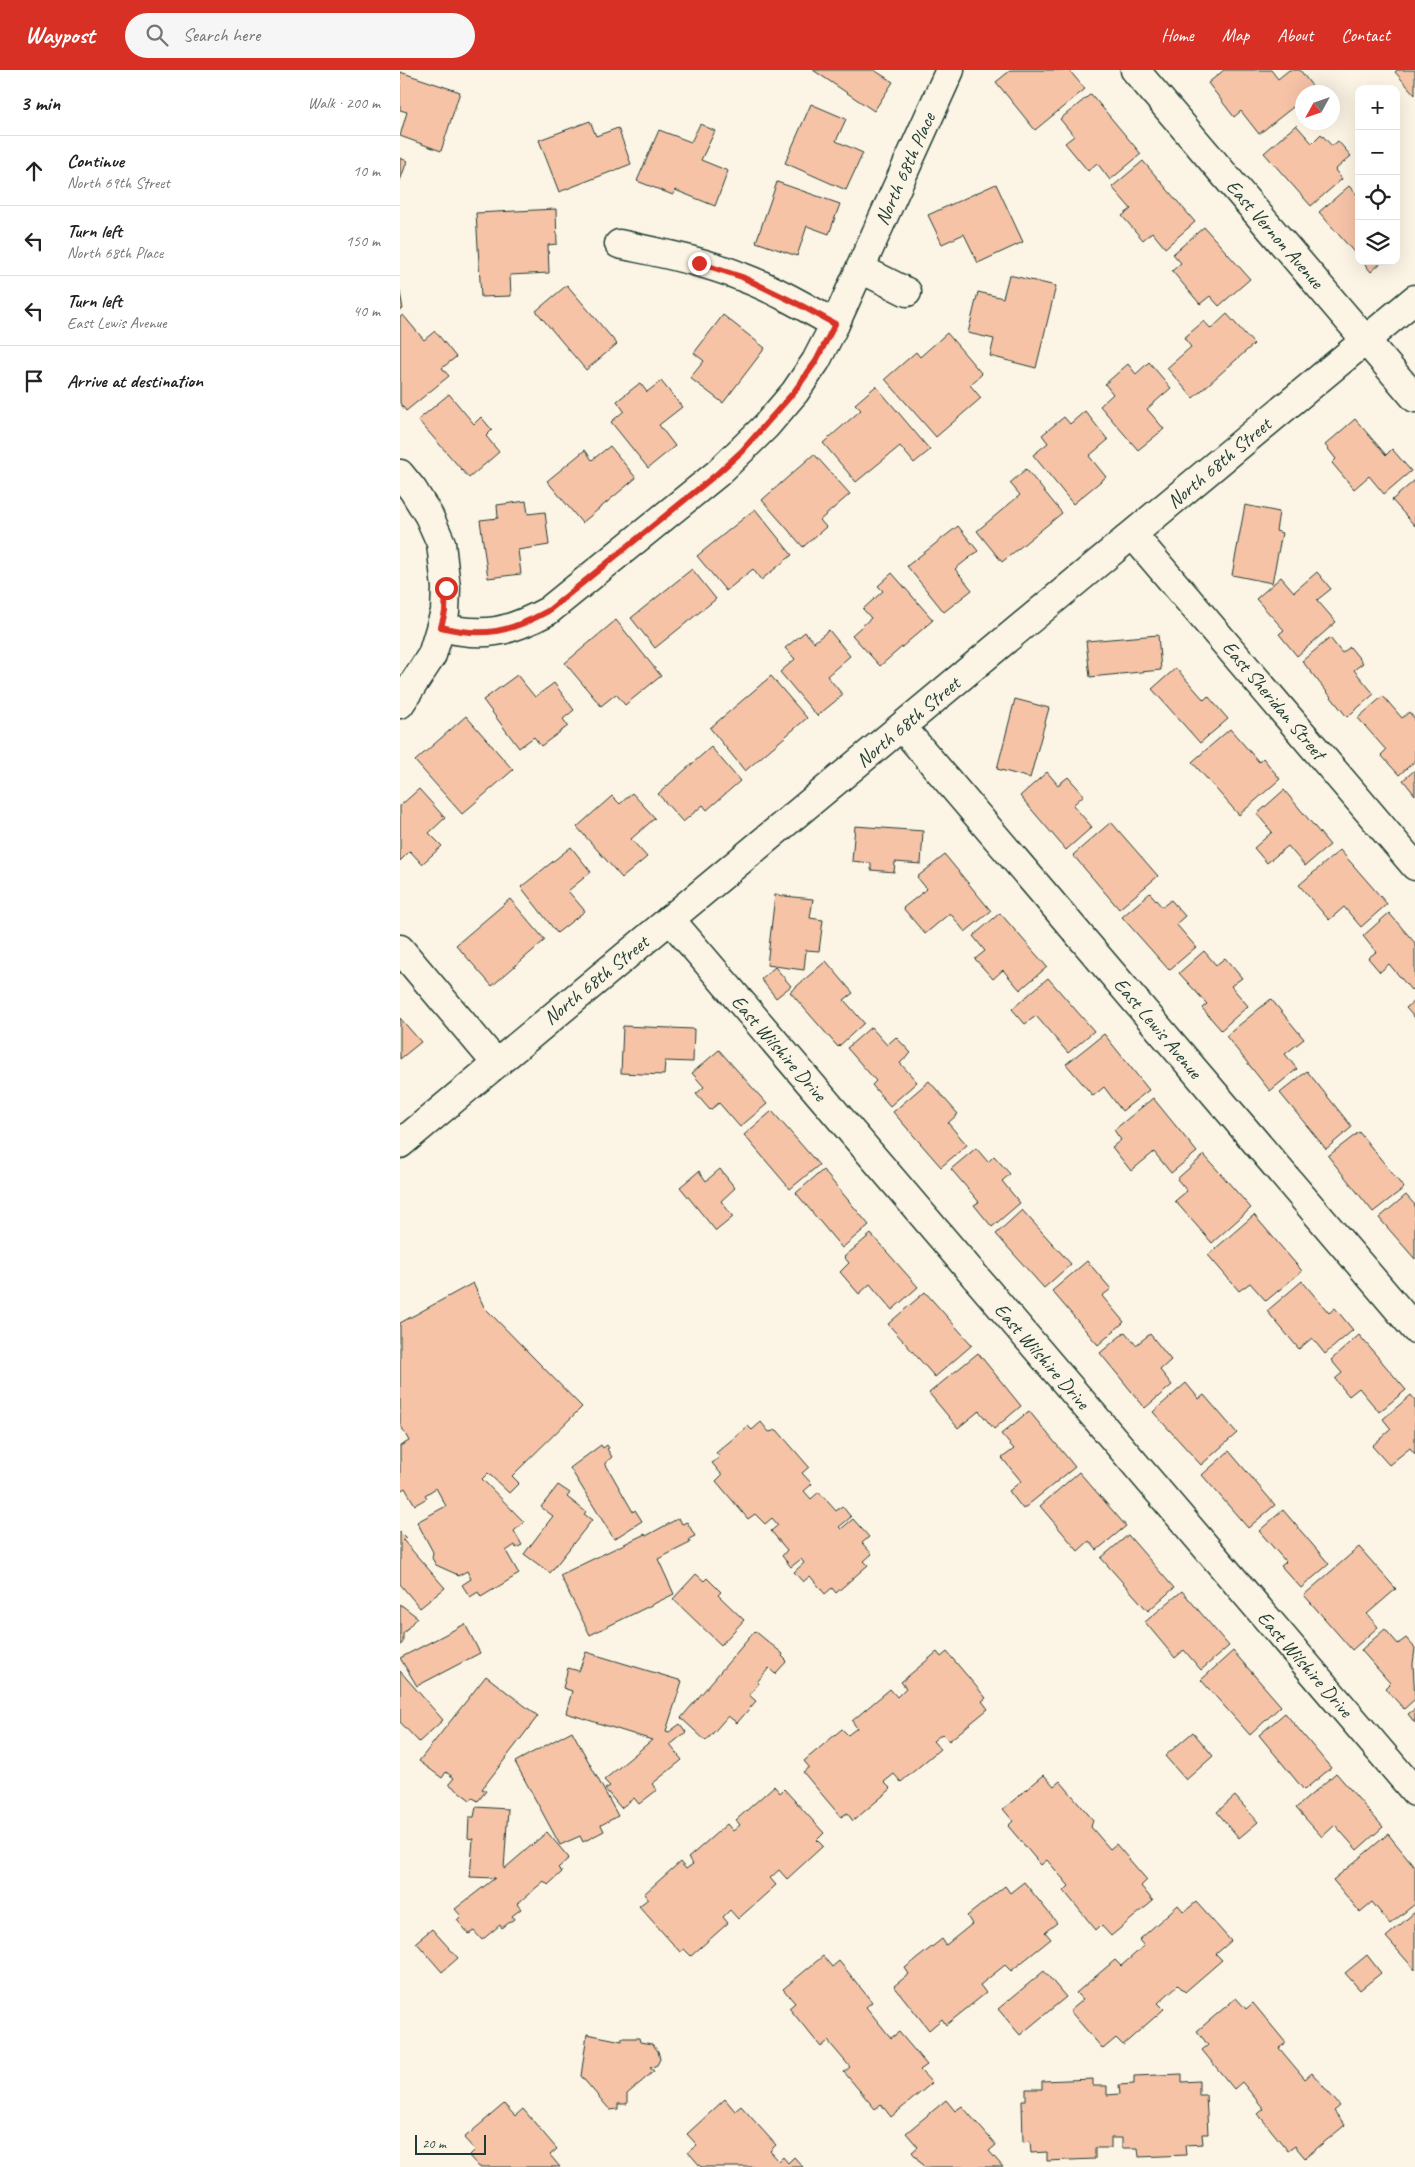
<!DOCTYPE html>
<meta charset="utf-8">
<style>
body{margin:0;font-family:Caveat,sans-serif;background:#f6f6f6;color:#222}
.controls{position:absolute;right:15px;top:15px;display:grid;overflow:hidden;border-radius:10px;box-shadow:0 5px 20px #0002}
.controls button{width:45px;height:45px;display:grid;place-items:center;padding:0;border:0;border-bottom:1px solid #e0e0e0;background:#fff;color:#222;font:25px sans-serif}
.compass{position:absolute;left:895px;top:15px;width:45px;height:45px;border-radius:50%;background:#fff;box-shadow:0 5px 20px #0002;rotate:230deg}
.scale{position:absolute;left:15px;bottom:12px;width:71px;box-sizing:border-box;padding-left:5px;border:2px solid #1f3d34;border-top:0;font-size:14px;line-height:18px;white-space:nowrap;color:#1f3d34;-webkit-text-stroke:4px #fcf5e5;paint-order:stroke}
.stop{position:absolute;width:15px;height:15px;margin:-11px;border:4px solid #d93025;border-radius:50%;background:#fff}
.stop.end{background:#d93025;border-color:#fff;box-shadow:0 1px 5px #0008}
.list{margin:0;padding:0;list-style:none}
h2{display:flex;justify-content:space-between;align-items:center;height:65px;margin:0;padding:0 20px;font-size:21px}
h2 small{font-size:16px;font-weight:400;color:#767676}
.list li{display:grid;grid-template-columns:32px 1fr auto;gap:15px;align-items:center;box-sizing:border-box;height:70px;padding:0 20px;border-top:1px solid #e0e0e0}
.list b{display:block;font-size:19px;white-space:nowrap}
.list p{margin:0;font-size:16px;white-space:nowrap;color:#767676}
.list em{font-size:16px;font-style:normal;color:#767676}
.icon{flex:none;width:28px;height:28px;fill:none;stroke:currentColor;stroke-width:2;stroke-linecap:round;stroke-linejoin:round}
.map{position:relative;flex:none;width:1015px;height:2097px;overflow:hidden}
header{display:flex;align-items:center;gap:30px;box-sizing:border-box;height:70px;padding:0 25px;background:#d93025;color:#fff}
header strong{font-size:24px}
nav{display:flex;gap:28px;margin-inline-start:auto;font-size:18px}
.search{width:350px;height:45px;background:#f6f6f6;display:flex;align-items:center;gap:12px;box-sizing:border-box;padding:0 18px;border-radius:28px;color:#767676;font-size:19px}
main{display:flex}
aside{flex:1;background:#fff}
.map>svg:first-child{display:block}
</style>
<header>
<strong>Waypost</strong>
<div class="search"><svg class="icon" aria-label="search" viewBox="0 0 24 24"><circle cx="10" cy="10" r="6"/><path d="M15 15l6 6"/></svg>Search here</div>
<nav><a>Home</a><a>Map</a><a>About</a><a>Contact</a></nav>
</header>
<main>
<aside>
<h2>3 min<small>Walk · 200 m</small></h2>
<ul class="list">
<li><svg class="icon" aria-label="ahead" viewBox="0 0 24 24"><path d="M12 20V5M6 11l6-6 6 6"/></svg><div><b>Continue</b><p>North 69th Street</p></div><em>10 m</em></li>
<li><svg class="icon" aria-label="left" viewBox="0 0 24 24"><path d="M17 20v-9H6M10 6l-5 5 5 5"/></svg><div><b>Turn left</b><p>North 68th Place</p></div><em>150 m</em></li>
<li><svg class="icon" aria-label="left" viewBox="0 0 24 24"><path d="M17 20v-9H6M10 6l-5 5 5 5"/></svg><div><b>Turn left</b><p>East Lewis Avenue</p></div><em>40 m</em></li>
<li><svg class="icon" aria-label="arrive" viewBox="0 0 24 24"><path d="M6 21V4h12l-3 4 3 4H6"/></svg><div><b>Arrive at destination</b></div></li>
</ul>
</aside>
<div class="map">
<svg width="1015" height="2097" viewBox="0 0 1015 2097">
<rect width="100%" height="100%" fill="#fcf5e5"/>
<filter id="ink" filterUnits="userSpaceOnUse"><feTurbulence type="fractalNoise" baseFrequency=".02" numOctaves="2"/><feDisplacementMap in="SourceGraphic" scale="10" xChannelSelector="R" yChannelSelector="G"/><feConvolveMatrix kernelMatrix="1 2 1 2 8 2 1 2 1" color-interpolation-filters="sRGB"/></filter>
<g filter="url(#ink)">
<g fill="#f6c3a7" stroke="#1f3d34">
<path d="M413 0H474L493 12 474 41Z"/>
<path d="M611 0H669L685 19 635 60 596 12Z"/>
<path d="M824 0H871L878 9 889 0H900L915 20 912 22H902V30L859 64 841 41 834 47 808 13Z"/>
<path d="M997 0H1015V25L995 2Z"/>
<path d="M0 2 60 22 41 81 0 66 7 42 0 40Z"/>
<path d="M691 24 741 84 710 110 697 93 688 101 665 73 674 66 660 49Z"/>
<path d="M411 34 446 49 436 71 463 83 446 120 385 93Z"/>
<path d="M190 51 196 66 218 58 231 94 159 122 139 70Z"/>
<path d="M300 54 315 61 301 90 328 101 315 136 275 120 273 125 237 111 259 60 291 72Z"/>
<path d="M896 55 912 73 921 64 932 76 938 71 951 86 935 100 942 109 911 136 864 83Z"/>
<path d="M0 88 7 91 0 111Z"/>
<path d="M743 91 795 152 765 178 752 162 743 170 722 146 731 139 712 117Z"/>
<path d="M377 112 440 134 429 164 407 156 397 186 356 172Z"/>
<path d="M596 114 623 172 578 193 564 164 542 174 528 145Z"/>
<path d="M949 116 959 127V188L919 142Z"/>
<path d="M156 139 157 174 148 175 149 203 110 205 111 226 81 227 76 143Z"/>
<path d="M804 157 850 209 819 236 810 226 800 234 772 201 781 193 773 184Z"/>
<path d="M962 191H983L971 202Z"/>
<path d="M609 205 656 216 636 298 590 286 594 269 568 263 578 222 603 228Z"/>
<path d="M167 215 217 274 186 300 136 241Z"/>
<path d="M0 222 3 239 0 240Z"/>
<path d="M827 244 854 274 793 328 767 298 791 277 784 268 804 251 811 259Z"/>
<path d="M3 245 24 270 35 261 56 287 42 298 49 306 6 341 0 333V247Z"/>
<path d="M323 245 365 278 323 333 290 308 304 291 294 283Z"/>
<path d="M547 263 582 304 570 315 581 328 536 367 485 309 516 282 520 287Z"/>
<path d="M749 292 771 318 747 339 764 359 738 380 700 336 713 324 705 314 728 294 736 304Z"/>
<path d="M261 311 282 337 259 355 275 376 248 398 211 352 224 341 217 331 240 313 247 322Z"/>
<path d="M476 316 530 380 514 393 500 376 456 412 423 373 461 340 455 334Z"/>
<path d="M49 324 74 354 81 347 92 360 86 366 99 382 69 408 18 350Z"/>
<path d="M685 341 708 370 689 386 706 407 673 434 633 385 648 373 642 365 664 347 670 354Z"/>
<path d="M955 349 986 385 992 379 1011 401 984 424 969 406 954 419 932 393 936 389 925 375Z"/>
<path d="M210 376 236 408 182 453 147 411 185 380 192 390Z"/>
<path d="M414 384 450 424 420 450 426 457 403 477 362 430Z"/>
<path d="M626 399 662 443 602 492 577 461 620 425 610 413Z"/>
<path d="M1015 410V456L992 430Z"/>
<path d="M126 431 128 444 145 442 149 475 118 480 121 504 88 508 80 450 98 448 97 435Z"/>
<path d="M845 435 879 442 876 461 882 463 872 513 832 505Z"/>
<path d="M355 439 392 485 361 510 353 499 326 521 297 486Z"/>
<path d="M558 456 578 481 555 499 572 520 544 542 507 496Z"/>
<path d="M292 499 316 529 255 578 231 548Z"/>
<path d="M917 502 931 519 917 530 936 552 897 586 879 564 884 560 856 529 881 507 894 522Z"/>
<path d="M492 503 533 550 480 596 452 565 471 548 463 539 483 521 478 516Z"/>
<path d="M216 550 261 606 225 635 216 624 201 636 165 593Z"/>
<path d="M429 560 450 586 427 606 443 625 417 646 380 602 395 589 385 578 405 562 414 572Z"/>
<path d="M758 565 761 600 690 607 686 571Z"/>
<path d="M930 568 942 583 950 577 963 593 954 600 974 624 947 647 902 591Z"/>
<path d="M776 598 804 630 808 626 828 649 800 673 752 619Z"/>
<path d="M117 605 135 627 154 613 174 640 163 649 168 656 141 676 134 667 119 678 83 630Z"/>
<path d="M371 606 407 648 345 701 310 658Z"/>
<path d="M983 626 1002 648 1009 642 1015 649V691L999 705 981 685 986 680 958 648Z"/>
<path d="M615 629 649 638 630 708 597 699Z"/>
<path d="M66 646 113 700 62 744 15 691Z"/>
<path d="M830 659 859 692 863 688 880 709 839 745 792 692Z"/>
<path d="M311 677 340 711 307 740 303 735 283 752 258 724Z"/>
<path d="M1015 700V725L1003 710Z"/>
<path d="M647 702 658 715 668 707 684 725 673 735 692 757 666 780 620 726Z"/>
<path d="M19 719 45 748 29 763 42 776 22 794 10 781 0 791V736Z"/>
<path d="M884 720 930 775 905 796 888 776 867 793 854 778 872 762 857 744Z"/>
<path d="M232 723 255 748 231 769 247 787 222 808 177 757 212 726 220 734Z"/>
<path d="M711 752 758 806 719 839 673 785Z"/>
<path d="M455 756 523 761 521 794 495 792 494 802 471 800V793L452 791Z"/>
<path d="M171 777 191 802 168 821 185 841 157 863 121 817Z"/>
<path d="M940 780 987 834 961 857 944 837 929 850 899 815Z"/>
<path d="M545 785 591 841 565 862 550 843 525 864 503 838 527 819 517 807Z"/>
<path d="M750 823 762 837 771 830 785 846 776 854 796 877 769 900 722 847Z"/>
<path d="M375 825 413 829 410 848 423 850 419 881 406 880 404 900 367 895Z"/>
<path d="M110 829 145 870 92 916 56 875Z"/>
<path d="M600 843 647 897 620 920 603 900 593 909 575 889 585 881 573 866Z"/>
<path d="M989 843 1015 873V916L1011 920 989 894 980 902 968 888 976 882 963 866Z"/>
<path d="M804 881 816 895 825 888 842 908 831 916 848 936 821 960 802 938 807 934 779 903Z"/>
<path d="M426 891 453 923 444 930 464 953 438 977 390 922Z"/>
<path d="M375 897 391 916 376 928 361 909Z"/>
<path d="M648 908 694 961 668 983 636 946 625 954 612 939Z"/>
<path d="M871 929 904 969 885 984 897 999 870 1021 826 966Z"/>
<path d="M1015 930V948L1006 938Z"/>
<path d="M0 948 21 972 0 989Z"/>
<path d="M223 956 294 959 293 992 265 991 264 1005 221 1003Z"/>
<path d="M471 957 487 975 496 967 511 983 500 993 517 1012 490 1036 472 1015 476 1011 447 978Z"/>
<path d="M704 964 749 1020 722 1041 704 1017 693 1026 666 994Z"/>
<path d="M319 980 367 1034 340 1057 319 1033 310 1040 296 1024 304 1017 292 1003Z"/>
<path d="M907 1001 952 1057 926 1079 880 1023Z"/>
<path d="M529 1011 558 1044 548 1053 567 1075 541 1097 493 1042Z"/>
<path d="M753 1028 797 1082 771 1103 754 1082 731 1101 712 1077 721 1070 714 1060Z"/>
<path d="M372 1041 419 1095 390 1119 344 1065Z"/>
<path d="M959 1062 1004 1118 973 1142 928 1086Z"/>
<path d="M576 1078 588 1092 594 1086 610 1104 602 1111 620 1133 592 1157 574 1135 579 1132 551 1099Z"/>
<path d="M804 1085 851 1138 812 1173 775 1131 787 1121 777 1109Z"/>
<path d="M320 1099 335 1118 321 1131 333 1147 316 1161 280 1117 299 1101 306 1111Z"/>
<path d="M423 1100 469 1155 442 1178 396 1123Z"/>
<path d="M1006 1125 1015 1135V1189L979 1148Z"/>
<path d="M622 1140 671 1194 644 1218 596 1164Z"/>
<path d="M854 1145 902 1201 866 1231 850 1213 839 1221 808 1185Z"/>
<path d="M471 1164 518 1217 492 1240 470 1214 459 1224 440 1202 449 1193 444 1187Z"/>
<path d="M687 1191 711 1219 702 1226 724 1252 698 1275 652 1221Z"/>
<path d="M902 1211 929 1243 935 1238 953 1260 925 1284 912 1268 899 1279 867 1241Z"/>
<path d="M73 1213 84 1237 182 1337 112 1406 119 1413 109 1423 88 1403 82 1409 124 1452 114 1461 122 1475 116 1478 115 1475 106 1481 119 1504 81 1527 78 1522 70 1527 62 1515 71 1509 67 1501 58 1506 56 1504 36 1495 32 1488 33 1482 17 1452 46 1436 36 1418 25 1425 27 1428 15 1435 5 1418 0 1421V1376L9 1371 0 1354V1253Z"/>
<path d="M525 1222 572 1275 535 1307 488 1254Z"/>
<path d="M725 1262 736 1275 750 1264 771 1290 760 1300 772 1315 745 1338 700 1283Z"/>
<path d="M959 1265 1006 1320 979 1342 959 1318 949 1326 935 1309 942 1303 931 1290Z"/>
<path d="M578 1283 621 1336 594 1359 579 1341 558 1358 529 1323Z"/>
<path d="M786 1313 799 1329 804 1325 837 1363 801 1395 753 1342Z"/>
<path d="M1011 1325 1015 1330V1384L1010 1378 989 1395 972 1376 991 1359 983 1349Z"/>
<path d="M629 1341 675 1397 623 1439 609 1421 621 1411 602 1388 614 1379 601 1364Z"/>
<path d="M361 1352 369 1362 377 1360 409 1397 402 1403 412 1414 404 1421 411 1429 419 1422 436 1441 442 1436 451 1447 439 1457 441 1459 453 1449 469 1467 462 1473 472 1484 464 1491 468 1495 436 1523 432 1518 425 1524 410 1506 403 1512 394 1502 404 1493 401 1489 391 1497 382 1486 387 1480 371 1461 378 1455 372 1448 365 1454 355 1444 348 1449 316 1411 322 1405 312 1393 320 1387 316 1383 348 1356 352 1360Z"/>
<path d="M201 1375 203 1378 207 1375 209 1378 207 1379 212 1387 205 1393 233 1442 235 1440 242 1451 214 1469 170 1398Z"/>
<path d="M829 1381 875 1435 848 1458 802 1405Z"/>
<path d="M679 1402 726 1456 697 1480 689 1471 678 1481 640 1436Z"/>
<path d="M158 1415 170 1423 167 1427 186 1442 184 1444 192 1450 150 1503 124 1484 153 1446 141 1437Z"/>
<path d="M883 1440 929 1494 901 1518 881 1496 886 1492 859 1461Z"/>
<path d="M279 1448 282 1454 287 1452 295 1466 289 1469 290 1473 258 1489 274 1524 190 1565 160 1505 245 1464 246 1466Z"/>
<path d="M0 1462 6 1468 3 1470 45 1518 20 1538 0 1514Z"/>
<path d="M728 1465 774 1518 748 1541 701 1488Z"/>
<path d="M959 1477 996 1519 967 1544 978 1557 952 1580 904 1525Z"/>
<path d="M296 1504 304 1511 307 1508 321 1522 318 1525 344 1550 321 1575 273 1529Z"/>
<path d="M782 1521 829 1576 801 1600 784 1580 775 1588 745 1552Z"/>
<path d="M0 1534 17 1547 3 1564V1572L0 1576Z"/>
<path d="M65 1554 80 1583 17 1616 0 1588Z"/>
<path d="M985 1559 998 1574 1006 1568 1015 1578 1013 1594 1015 1629 1004 1639 985 1618 990 1613 961 1580Z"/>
<path d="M355 1561 383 1584 382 1586 387 1591 375 1604 369 1598 357 1612 359 1613 349 1625 356 1631 337 1653 328 1646 306 1671 281 1648Z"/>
<path d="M833 1581 881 1636 850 1665 801 1610Z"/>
<path d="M186 1582 282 1611 266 1661 269 1662 280 1654 286 1662 270 1675 282 1690 252 1714 257 1720 239 1734 234 1728 221 1738 205 1719 210 1716 204 1710 252 1670 166 1643 172 1621 163 1618 168 1598 179 1601Z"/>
<path d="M537 1582 541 1587 547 1582 586 1628 582 1631 588 1639 549 1671 542 1664 533 1671 540 1679 501 1712 494 1704 484 1712 491 1719 453 1751 447 1743 441 1747 403 1702 409 1697 404 1691 442 1659 448 1665 457 1658 452 1651 490 1619 497 1627 506 1618 501 1612Z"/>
<path d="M0 1601 43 1650 19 1672 0 1652Z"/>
<path d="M86 1606 138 1646 82 1719 86 1721 78 1731 73 1728 70 1730 49 1714 54 1708 46 1702 42 1708 19 1691Z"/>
<path d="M1015 1639V1653L1008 1644Z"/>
<path d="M885 1643 931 1698 904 1720 859 1665Z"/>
<path d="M172 1661 218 1746 201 1755 204 1761 183 1772 180 1766 160 1775 115 1692Z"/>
<path d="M793 1662 813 1686 786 1710 765 1686Z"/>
<path d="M936 1703 983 1757 957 1780 935 1755 922 1767 896 1738Z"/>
<path d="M644 1705 654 1716 660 1711 693 1750 691 1757 710 1779 716 1774 747 1810 741 1816 753 1831 711 1866 701 1855 696 1860 664 1821 669 1816 647 1790 641 1795 608 1756 613 1751 603 1739Z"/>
<path d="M374 1716 380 1723 384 1719 424 1763 417 1770 423 1776 387 1809 379 1800 370 1808 376 1815 338 1849 330 1840 323 1847 328 1853 291 1886 284 1879 280 1882 239 1836 248 1829 244 1824 280 1792 286 1799 293 1794 288 1788 327 1754 333 1761 340 1755 336 1750Z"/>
<path d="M835 1726 858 1752 839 1768 817 1742Z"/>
<path d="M76 1737 108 1739 104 1799 147 1762 169 1788 158 1798 162 1802 148 1815 144 1811 117 1834 121 1839 112 1846 114 1849 102 1858 100 1855 82 1870 74 1861 69 1864 57 1850 61 1846 55 1839 95 1808 70 1807 73 1769 68 1768 69 1747H74Z"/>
<path d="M988 1764 1015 1797V1834L990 1854 972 1832 960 1842 933 1810Z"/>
<path d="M624 1812 657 1853 645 1862 651 1869 611 1901 605 1895 580 1915 586 1923 546 1955 542 1949 529 1960 494 1916 509 1904 505 1898 542 1869 546 1875 572 1854 567 1846 605 1816 610 1823Z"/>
<path d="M796 1832 831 1871 816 1884 822 1890 785 1922 778 1915 758 1933 764 1939 723 1975 716 1968 703 1979 670 1941 683 1930 676 1923 715 1890 721 1896 744 1876 739 1870 778 1835 784 1842Z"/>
<path d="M1015 1842V1900L986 1867Z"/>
<path d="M32 1859 58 1888 42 1902 16 1872Z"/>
<path d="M967 1885 981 1903 960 1920 945 1903Z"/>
<path d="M423 1886 432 1897 439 1891 472 1932 466 1937 491 1968 499 1962 527 1995 520 2000 532 2013 491 2047 481 2034 475 2039 444 2002 450 1997 428 1971 421 1977 389 1938 395 1933 383 1919Z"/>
<path d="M644 1901 666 1927 620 1965 598 1939Z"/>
<path d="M836 1928 846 1939 853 1933 886 1973 879 1978 905 2009 912 2003 940 2036 934 2041 945 2055 905 2088 895 2076 888 2081 858 2044 864 2039 842 2012 834 2019 802 1980 808 1975 797 1961Z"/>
<path d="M187 1964 222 1971V1968H239L240 1972 252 1974 258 1981 260 1989 257 1995 250 1998 254 2001 227 2024V2034H218V2039L210 2040 181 2006Z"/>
<path d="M782 2004V2012L799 2011V2025H806L808 2064H802L803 2074 785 2075 786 2085 739 2087 738 2078H722V2068H711V2078H695V2089L647 2091V2082L631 2083 630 2071 623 2072 622 2030H626V2019H642V2011L693 2009V2016H707V2025L720 2024 719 2015 734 2014V2006Z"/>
<path d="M325 2029 335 2041 341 2036 376 2075 370 2081 379 2091 383 2087 388 2093 394 2087 403 2097H301L288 2082 297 2075 287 2064Z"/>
<path d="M546 2030 555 2041 562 2036 596 2075 589 2081 603 2097H524L512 2082 518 2077 506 2063Z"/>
<path d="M104 2034 115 2046 123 2039 157 2079 150 2085 160 2097H79L69 2086 75 2080 64 2068Z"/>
</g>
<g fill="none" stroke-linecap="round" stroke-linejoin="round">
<defs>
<g id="minor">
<path d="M735 0 1015 328"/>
<path d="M219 174C260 183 303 191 342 207 374 219 405 237 435 254"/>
<path d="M461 199 507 222"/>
<path d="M0 404 13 420 29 446 41 473 46 518 45 542 32 585 0 634"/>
<path d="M733 465 1015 796"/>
<path d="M41 557C84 568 109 562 148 541L318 403 366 356 395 322 416 291 435 254 550 0"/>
<path d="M502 657 1015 1259"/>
<path d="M270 849 1015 1722"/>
<path d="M0 879 96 993"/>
</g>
<path id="tertiary" d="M0 1074 1015 229"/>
</defs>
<use href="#minor" stroke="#1f3d34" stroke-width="31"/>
<use href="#tertiary" stroke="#1f3d34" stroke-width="31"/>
<use href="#minor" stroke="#fcf5e5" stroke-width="28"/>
<use href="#tertiary" stroke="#fcf5e5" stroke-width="28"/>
</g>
</g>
<g fill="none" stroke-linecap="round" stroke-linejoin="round" filter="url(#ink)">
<path stroke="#d93025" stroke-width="6" d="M46 518 45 542 41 557C84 568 110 562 148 541L318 403 342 381 394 322 416 291 435 254 402 236 342 207 299 193"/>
</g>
<g text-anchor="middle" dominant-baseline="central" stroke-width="4" stroke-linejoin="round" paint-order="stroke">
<g font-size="20" fill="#1f3d34" stroke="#fcf5e5">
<text transform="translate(505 99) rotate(-66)">North 68th Place</text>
<text transform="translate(875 164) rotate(49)">East Vernon Avenue</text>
<text transform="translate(819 393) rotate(-40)">North 68th Street</text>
<text transform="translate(874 630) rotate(50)">East Sheridan Street</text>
<text transform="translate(508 652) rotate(-40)">North 68th Street</text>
<text transform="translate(196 910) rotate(-39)">North 68th Street</text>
<text transform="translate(758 958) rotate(50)">East Lewis Avenue</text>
<text transform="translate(379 978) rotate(49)">East Wilshire Drive</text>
<text transform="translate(642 1286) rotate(49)">East Wilshire Drive</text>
<text transform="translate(905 1594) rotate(49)">East Wilshire Drive</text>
</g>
</g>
</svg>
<div class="controls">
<button>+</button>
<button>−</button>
<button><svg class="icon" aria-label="locate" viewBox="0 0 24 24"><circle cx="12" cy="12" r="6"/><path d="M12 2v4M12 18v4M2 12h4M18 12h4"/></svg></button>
<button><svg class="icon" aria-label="layers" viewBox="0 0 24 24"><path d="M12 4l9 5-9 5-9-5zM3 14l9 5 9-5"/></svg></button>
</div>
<svg class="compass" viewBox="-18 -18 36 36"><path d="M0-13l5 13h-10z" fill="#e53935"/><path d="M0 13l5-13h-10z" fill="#767676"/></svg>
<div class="scale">20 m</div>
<div class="stop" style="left:46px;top:518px"></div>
<div class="stop end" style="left:299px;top:193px"></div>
</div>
</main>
